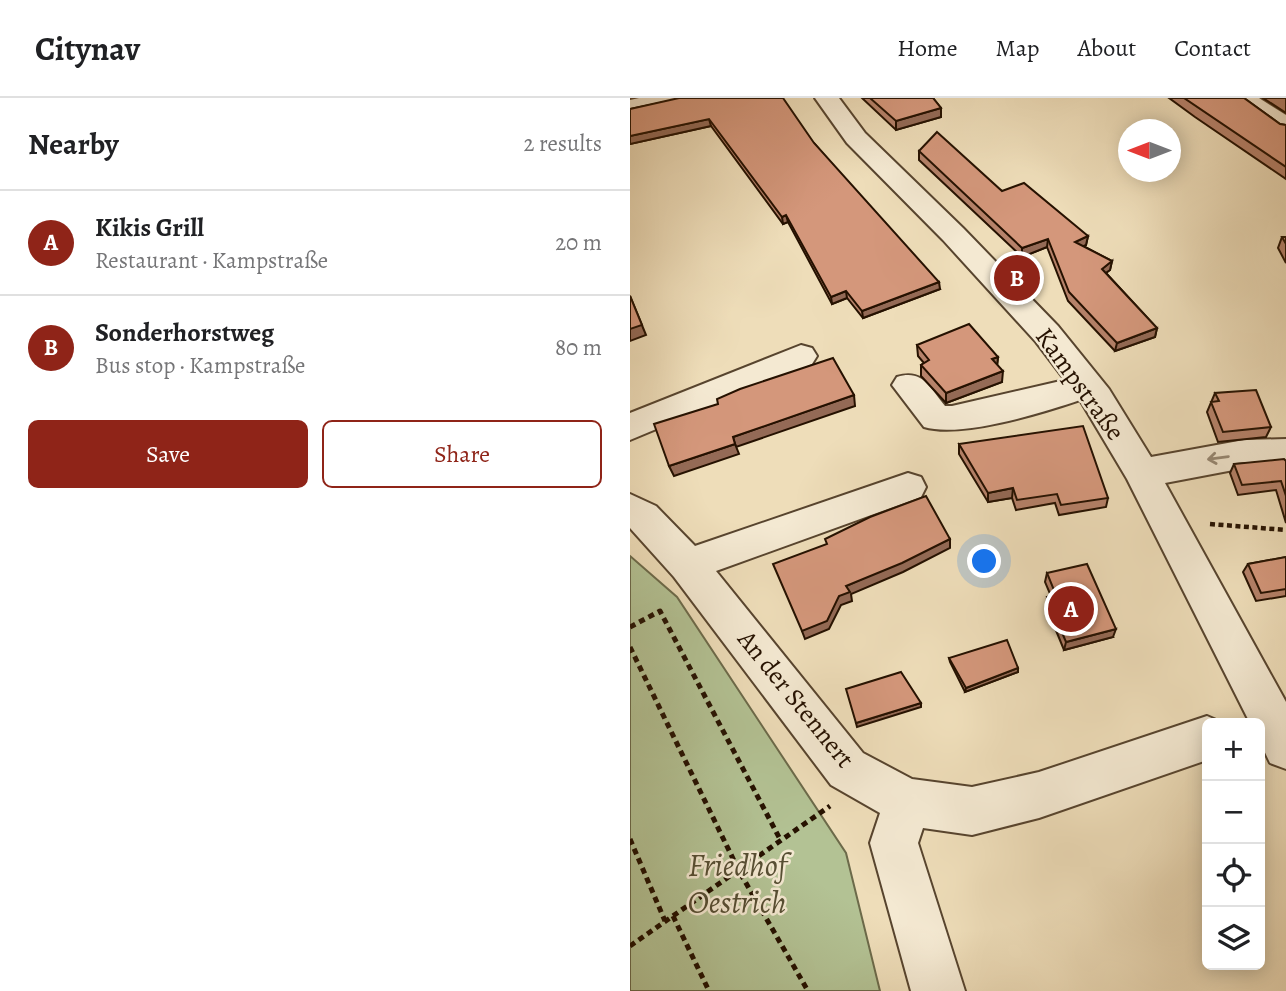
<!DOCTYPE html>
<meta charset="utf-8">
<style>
body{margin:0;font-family:Alegreya,serif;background:#f6f6f6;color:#202124}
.controls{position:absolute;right:21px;bottom:21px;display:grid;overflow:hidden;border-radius:10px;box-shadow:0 4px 18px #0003}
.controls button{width:63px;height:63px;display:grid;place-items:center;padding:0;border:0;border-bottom:2px solid #e0e0e0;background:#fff;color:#202124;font:35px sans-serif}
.compass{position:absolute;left:488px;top:21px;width:63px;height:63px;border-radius:50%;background:#fff;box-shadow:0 4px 18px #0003;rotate:270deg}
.you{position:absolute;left:355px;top:464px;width:24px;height:24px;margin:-18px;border:5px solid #fff;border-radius:50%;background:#1a73e8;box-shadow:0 0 0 10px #1a73e833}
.badge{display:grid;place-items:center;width:46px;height:46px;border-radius:50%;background:#8f2418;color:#fff;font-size:23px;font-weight:700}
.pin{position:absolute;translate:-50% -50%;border:4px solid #fff;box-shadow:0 2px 7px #0006}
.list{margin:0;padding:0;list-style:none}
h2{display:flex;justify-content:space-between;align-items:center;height:91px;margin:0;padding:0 28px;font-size:30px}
h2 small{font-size:23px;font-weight:400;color:#757577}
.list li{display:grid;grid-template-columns:46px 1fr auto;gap:21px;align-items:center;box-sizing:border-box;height:105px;padding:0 28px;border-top:2px solid #e0e0e0}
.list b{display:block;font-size:26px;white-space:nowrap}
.list p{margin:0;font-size:23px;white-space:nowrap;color:#757577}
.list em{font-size:23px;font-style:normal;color:#757577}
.actions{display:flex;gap:14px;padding:21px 28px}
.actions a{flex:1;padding:16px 0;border:2px solid #8f2418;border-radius:10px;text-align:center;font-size:24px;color:#8f2418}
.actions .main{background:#8f2418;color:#fff}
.icon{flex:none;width:38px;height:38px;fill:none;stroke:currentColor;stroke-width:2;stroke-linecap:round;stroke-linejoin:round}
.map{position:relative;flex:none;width:656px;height:893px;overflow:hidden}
header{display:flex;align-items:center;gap:42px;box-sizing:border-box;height:98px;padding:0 35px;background:#fff;border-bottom:2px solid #e0e0e0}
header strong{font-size:33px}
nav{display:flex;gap:38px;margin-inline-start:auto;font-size:24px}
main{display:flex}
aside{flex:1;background:#fff}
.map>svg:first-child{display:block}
</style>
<header>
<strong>Citynav</strong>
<nav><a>Home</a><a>Map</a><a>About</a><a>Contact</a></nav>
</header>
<main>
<aside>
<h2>Nearby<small>2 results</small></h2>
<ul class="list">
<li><span class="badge">A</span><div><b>Kikis Grill</b><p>Restaurant · Kampstraße</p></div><em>20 m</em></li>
<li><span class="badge">B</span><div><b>Sonderhorstweg</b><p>Bus stop · Kampstraße</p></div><em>80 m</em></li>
</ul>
<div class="actions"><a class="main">Save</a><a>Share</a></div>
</aside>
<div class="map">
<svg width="656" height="893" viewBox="0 0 656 893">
<rect width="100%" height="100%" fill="#eeddb9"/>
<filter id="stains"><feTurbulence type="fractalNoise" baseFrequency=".00286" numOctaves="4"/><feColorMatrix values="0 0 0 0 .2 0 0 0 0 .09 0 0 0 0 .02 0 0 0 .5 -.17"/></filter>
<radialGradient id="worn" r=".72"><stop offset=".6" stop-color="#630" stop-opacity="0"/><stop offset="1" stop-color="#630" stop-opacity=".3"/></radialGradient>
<path fill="#b3c294" stroke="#6c6a4a" stroke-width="2" d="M0 458 47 499 216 755 250 893H0Z"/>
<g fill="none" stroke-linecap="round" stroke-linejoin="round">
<defs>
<g id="minor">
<path d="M9 0H54L50 5 0 16V2Z"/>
<path d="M185 0H209L235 35 333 130 428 228 479 291 521 359 614 342 656 341V367L614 370 535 385 656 604V671L640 665 630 644V625H620L497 381 450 302C412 315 331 340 294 329L262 287 267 279C293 271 300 290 315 308H322L435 282 406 244 313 142 217 45Z"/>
<path d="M601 0H629L656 17V35L647 33Z"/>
<path d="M171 247 182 250 187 258 182 266 0 342V315Z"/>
<path d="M278 375 291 379 296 389 291 399 86 473 233 655 282 681 342 689 409 674 577 618 593 625H577V662L409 720 342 737 293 730 288 745 335 893H281L240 745 250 715 201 687 44 479 0 430V396L26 408 65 448Z"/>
</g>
</defs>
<use href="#minor" stroke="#57442e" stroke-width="4"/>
<path stroke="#251100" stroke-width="4.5" stroke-dasharray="5 3.5" stroke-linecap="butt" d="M580 426 656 432"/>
<g stroke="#251100" stroke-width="5" stroke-dasharray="6 4.5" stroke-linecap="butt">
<path d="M0 529 30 513 151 743"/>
<path d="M0 549 109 773 178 893"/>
<path d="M0 741 35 823"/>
<path d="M43 818 79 893"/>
<path d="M0 848 200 708"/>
</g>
<use href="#minor" fill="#f4e9d2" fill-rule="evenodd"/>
</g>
<g fill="#b6826a" stroke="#251100" stroke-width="2">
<path d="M232 0H303L311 10V19L266 32Z"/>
<path d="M539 0H614L650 26 656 27V81L565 19Z"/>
<path d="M633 0H656V15Z"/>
<path d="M49 1 184 45 310 191 233 220 217 200 202 206 158 124 153 126 81 28 0 46V11Z"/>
<path d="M289 53 372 93 458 138 456 147 453 148 482 163 480 172 476 175 527 230 525 239 485 253 438 203 417 149 392 159 289 62Z"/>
<path d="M652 139H656V165L648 150Z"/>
<path d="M287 247 368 259 367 267 372 284 316 305 291 278V267L294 265 288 258Z"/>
<path d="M585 295 641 329 636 339 588 344 577 314Z"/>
<path d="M329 346 478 400 476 409 429 417 425 405 386 412 382 400 358 404 329 356Z"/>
<path d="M656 363V425L646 392 608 397 600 375 604 366Z"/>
<path d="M656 459V498L626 503 613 474 618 466Z"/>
<path d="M417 475 483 539 434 552 416 508 417 499 421 498 415 484Z"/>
<path d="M319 560 388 570V574L335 594 320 564Z"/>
</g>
<g fill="#946a56" stroke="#251100" stroke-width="2">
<path d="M311 10V19L266 32V23Z"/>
<path d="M79 21 81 28 0 46V38Z"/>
<path d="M156 117 158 124 153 126 152 119Z"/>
<path d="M458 138 456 147 443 153 445 144Z"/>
<path d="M418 141 417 149 392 159V150Z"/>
<path d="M482 163 480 172 470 179 472 171Z"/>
<path d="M309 184 310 191 233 220 232 213Z"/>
<path d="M216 193 217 200 202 206 201 199Z"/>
<path d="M0 198 16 237 0 243Z"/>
<path d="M527 230 525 239 485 253 487 245Z"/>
<path d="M368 259 367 269 362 261Z"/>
<path d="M373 273 372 284 316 305V295Z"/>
<path d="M224 297 225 308 106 349 103 339Z"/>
<path d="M105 346 109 356 44 378 39 368Z"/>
<path d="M383 390 382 400 358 404V395Z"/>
<path d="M320 441V450L273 474 221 496 222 503 211 507 199 531 175 541 172 533 209 498 216 488Z"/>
<path d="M486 531 483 539 434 552 436 544Z"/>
<path d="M388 570V574L335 594 336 590Z"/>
<path d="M291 605V609L227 629 226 625Z"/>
</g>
<g fill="#d4977b" stroke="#251100" stroke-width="2">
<path d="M49 0H153L184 45 309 184 232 213 216 193 201 199 156 117 152 119 79 21 0 38V11Z"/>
<path d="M240 0H303L311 10 266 23Z"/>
<path d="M554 0H614L650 26 656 27V69Z"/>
<path d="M307 34 372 93 394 85 458 138 445 144 482 163 472 171 527 230 487 245 439 194 418 141 392 150 289 53Z"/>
<path d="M652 139H656V146Z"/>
<path d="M0 198 12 227 0 231Z"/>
<path d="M339 226 368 259 362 261 373 273 316 295 291 267 299 262 287 247Z"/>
<path d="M203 260 224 297 103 339 105 346 39 368 24 326 88 306 87 301 110 291Z"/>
<path d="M626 292 641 329 593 334 581 304 589 303 585 295Z"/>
<path d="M453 328 478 400 431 407 427 396 387 402 383 390 358 395 329 346Z"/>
<path d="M654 361 656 363V398L651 383 612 387 604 366Z"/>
<path d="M296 398 320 441 272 465 216 488 220 494 209 498 197 523 172 533 143 466 197 446 195 441 240 419Z"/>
<path d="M656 459V491L631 495 618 466Z"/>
<path d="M457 466 486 531 436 544 417 499 426 497 417 475Z"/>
<path d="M377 542 388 570 336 590 319 560Z"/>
<path d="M271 574 291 605 226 625 216 591Z"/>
</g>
<defs><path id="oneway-shaft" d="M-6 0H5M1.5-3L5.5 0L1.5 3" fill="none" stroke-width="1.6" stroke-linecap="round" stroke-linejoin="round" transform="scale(1.75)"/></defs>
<use stroke="#978874" href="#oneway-shaft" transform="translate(588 360) rotate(172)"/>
<g text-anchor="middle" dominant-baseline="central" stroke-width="5" stroke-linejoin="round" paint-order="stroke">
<g font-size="26" fill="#251100" stroke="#f4e9d2">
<text transform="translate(450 286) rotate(54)">Kampstraße</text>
<text transform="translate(166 601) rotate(51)">An der Stennert</text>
</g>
<g font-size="32" font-style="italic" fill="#574f34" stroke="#f4e9d2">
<text x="107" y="767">Friedhof<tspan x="107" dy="37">Oestrich</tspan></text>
</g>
</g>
<rect width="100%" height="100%" filter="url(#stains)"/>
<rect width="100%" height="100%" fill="url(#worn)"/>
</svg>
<div class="controls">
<button>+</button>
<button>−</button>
<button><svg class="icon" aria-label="locate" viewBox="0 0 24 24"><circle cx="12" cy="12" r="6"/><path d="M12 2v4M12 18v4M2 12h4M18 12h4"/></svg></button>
<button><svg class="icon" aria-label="layers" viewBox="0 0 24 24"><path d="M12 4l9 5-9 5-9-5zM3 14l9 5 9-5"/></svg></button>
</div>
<svg class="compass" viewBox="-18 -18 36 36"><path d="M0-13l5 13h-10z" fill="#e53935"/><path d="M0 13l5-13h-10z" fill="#757577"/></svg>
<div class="you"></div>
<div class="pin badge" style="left:441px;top:511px">A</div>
<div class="pin badge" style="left:387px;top:180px">B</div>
</div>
</main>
